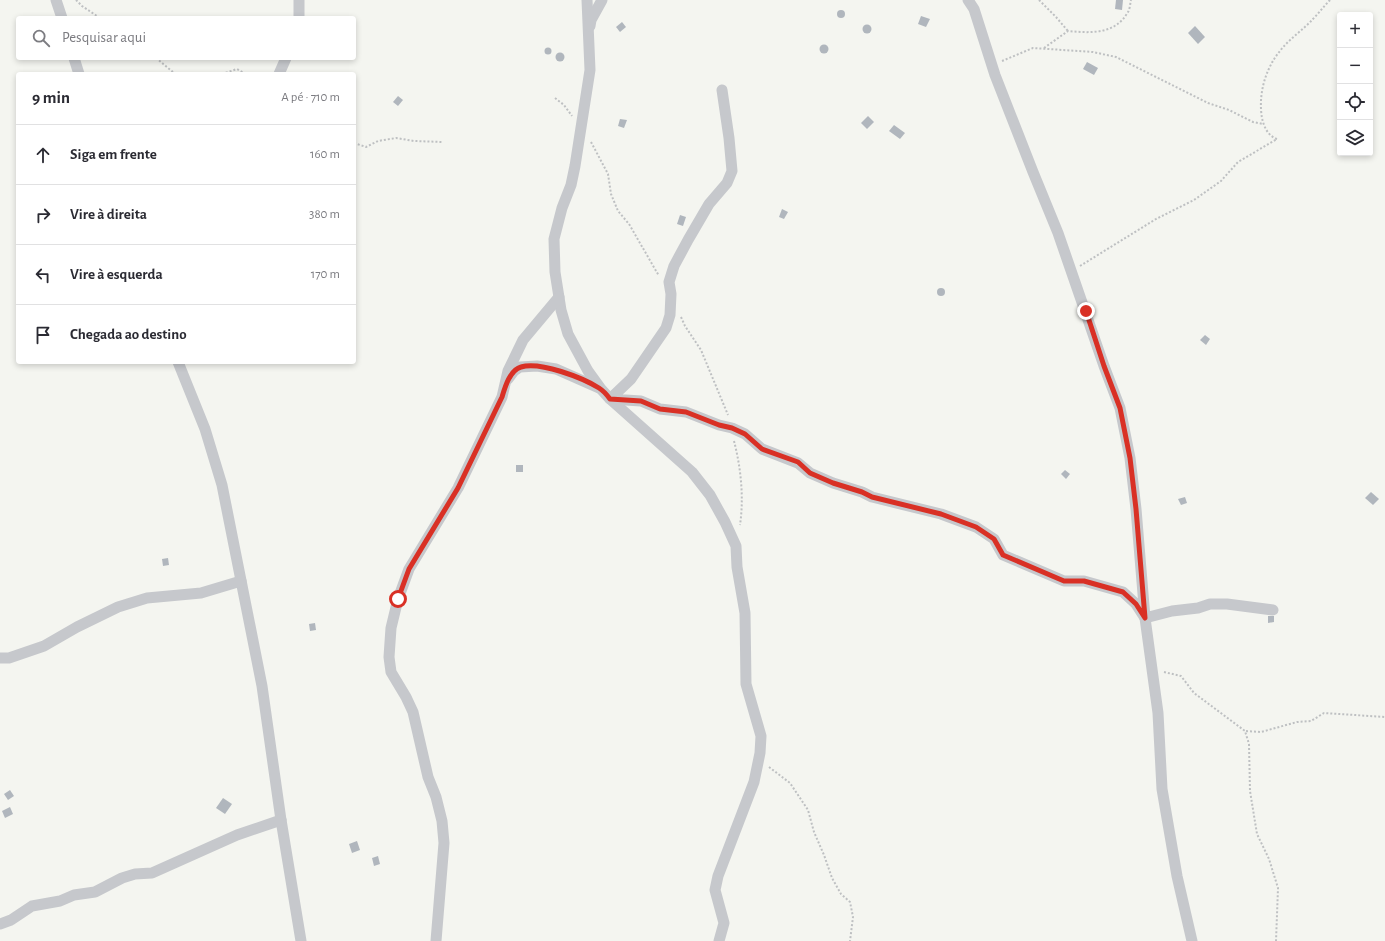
<!DOCTYPE html>
<html lang="pt">
<meta charset="utf-8">
<style>
body{margin:0;font-family:"Alegreya Sans",sans-serif;background:#f2f2f3;color:#2b2b33}
.controls{position:absolute;right:12px;top:12px;display:grid;overflow:hidden;border-radius:4px;box-shadow:0 2px 6px #0003}
.controls button{width:36px;height:36px;display:grid;place-items:center;padding:0;border:0;border-bottom:1px solid #e1e1e2;background:#fff;color:#2b2b33;font:20px sans-serif}
.stop{position:absolute;width:12px;height:12px;margin:-9px;border:3px solid #d93025;border-radius:50%;background:#fff}
.stop.end{background:#d93025;border-color:#fff;box-shadow:0 1px 4px #0008}
.list{margin:0;padding:0;list-style:none}
h2{display:flex;justify-content:space-between;align-items:center;height:52px;margin:0;padding:0 16px;font-size:17px}
h2 small{font-size:13px;font-weight:400;color:#7c7c81}
.list li{display:grid;grid-template-columns:26px 1fr auto;gap:12px;align-items:center;box-sizing:border-box;height:60px;padding:0 16px;border-top:1px solid #e1e1e2}
.list b{display:block;font-size:15px;white-space:nowrap}
.list em{font-size:13px;font-style:normal;color:#7c7c81}
.icon{flex:none;width:22px;height:22px;fill:none;stroke:currentColor;stroke-width:2;stroke-linecap:round;stroke-linejoin:round}
.map{position:relative;flex:none;width:1385px;height:941px;overflow:hidden}
.search{position:absolute;background:#fff;box-shadow:0 2px 6px #0003;left:16px;top:16px;width:340px;height:44px;display:flex;align-items:center;gap:10px;box-sizing:border-box;padding:0 14px;border-radius:4px;color:#7c7c81;font-size:15px}
.panel{position:absolute;background:#fff;box-shadow:0 2px 6px #0003;left:16px;top:72px;width:340px;height:292px;border-radius:4px}
.map>svg:first-child{display:block}
</style>
<div class="map">
<svg width="1385" height="941" viewBox="0 0 1385 941">
<rect width="100%" height="100%" fill="#f4f5f0"/>
<g fill="#b0b6bd">
<path d="M1116 0H1123L1122 10 1115 9Z"/>
<circle cx="841" cy="14" r="4"/>
<path d="M921 16 930 19 926 27 918 24Z"/>
<path d="M622 22 626 27 620 32 616 27Z"/>
<circle cx="867" cy="29" r="4.5"/>
<path d="M1195 26 1205 37 1198 44 1188 33Z"/>
<circle cx="824" cy="49" r="4.5"/>
<circle cx="548" cy="51" r="3.5"/>
<circle cx="560" cy="57" r="4.5"/>
<path d="M1087 62 1098 68 1094 75 1083 69Z"/>
<path d="M398 96 403 100 398 106 393 102Z"/>
<path d="M868 116 874 122 867 129 861 123Z"/>
<path d="M620 119 627 120 624 128 618 126Z"/>
<path d="M894 125 905 133 900 139 889 131Z"/>
<path d="M782 209 788 212 784 219 779 217Z"/>
<path d="M680 215 686 217 683 226 677 224Z"/>
<circle cx="941" cy="292" r="4"/>
<path d="M1205 335 1210 339 1206 345 1200 340Z"/>
<rect x="516" y="465" width="7" height="7"/>
<path d="M1065 470 1070 474 1066 479 1061 474Z"/>
<path d="M1371 492 1379 499 1373 505 1365 498Z"/>
<path d="M1185 497 1187 503 1181 505 1178 499Z"/>
<path d="M168 558 169 565 163 566 162 559Z"/>
<path d="M1268 616H1274V622L1268 623Z"/>
<path d="M315 623 316 630 310 631 309 624Z"/>
<path d="M10 790 14 796 8 800 4 794Z"/>
<path d="M223 798 232 804 225 814 216 808Z"/>
<path d="M10 807 13 814 5 818 2 811Z"/>
<path d="M357 841 360 850 352 853 349 844Z"/>
<path d="M378 856 380 864 374 866 372 858Z"/>
</g>
<g fill="none" stroke-linecap="round" stroke-linejoin="round">
<g stroke="#bec0c2" stroke-width="2" stroke-dasharray="2 2" stroke-linecap="butt">
<path d="M76 0 82 6 100 18"/>
<path d="M1039 0 1056 17 1068 31"/>
<path d="M1044 48 1068 31C1090 33 1115 35 1128 12 1130 9 1130 4 1131 0"/>
<path d="M156 58 173 72 174 74"/>
<path d="M1002 61 1033 48 1093 52 1116 57 1208 103 1229 110 1253 122 1263 124"/>
<path d="M222 74 237 69 246 74"/>
<path d="M555 98 564 105 572 116"/>
<path d="M1277 139C1268 136 1264 127 1262 118 1258 95 1265 69 1280 51 1289 39 1303 30 1313 19 1319 13 1324 6 1330 0"/>
<path d="M591 142 608 174 611 194 618 211 629 224 659 276"/>
<path d="M354 143 366 147 378 141 396 138 414 141 442 142"/>
<path d="M1080 266 1156 219 1194 200 1221 181 1238 162 1277 139"/>
<path d="M681 317 685 326 701 350 728 415"/>
<path d="M734 441C741 468 744 498 740 525"/>
<path d="M1164 672 1181 676 1194 693 1245 731 1249 744 1250 791 1257 834 1269 859 1278 888 1276 941"/>
<path d="M1246 731 1261 732 1297 722 1311 721 1324 713 1385 717"/>
<path d="M769 767 790 783 808 810 814 832 824 855 832 878 841 894 850 902 853 917 850 941"/>
</g>
<g stroke="#c6c8cc" stroke-width="11">
<path d="M56 0 62 18"/>
<path d="M587 0 590 70 575 166 571 185 562 208 554 239 555 272 561 310 568 334 588 371 601 389 610 399 692 472 710 495 725 522 736 546 737 567 745 613 746 684 761 736 760 753 754 782 718 876 715 890 724 923 719 941"/>
<path d="M968 0 974 9 995 75 1033 172 1058 233 1104 366 1120 408 1130 458 1136 509 1145 618 1158 713 1162 789 1177 876 1192 941"/>
<path d="M299 18V0"/>
<path d="M590 26 591 20 602 0"/>
<path d="M74 58 79 74"/>
<path d="M279 74 286 58"/>
<path d="M722 90 729 138 732 171 727 183 709 204 688 240 674 266 669 282 671 294 670 315 666 328 631 379 610 399 641 401 660 409 686 412 719 425 732 428 745 434 762 449 798 463 810 473 833 483 862 492 872 497 941 514 976 527 994 539 1003 555 1064 581H1084L1123 592 1136 604 1145 618 1172 611 1198 608 1210 604H1227L1273 610"/>
<path d="M178 362 205 429 222 485 262 686 281 820 301 941"/>
<path d="M508 379 514 371 520 367 537 366 556 369 599 388"/>
<path d="M0 658H9L44 646 77 627 118 607 147 598 201 593 241 581"/>
<path d="M0 924 11 920 32 906 60 901 74 895 95 892 122 878 135 874 152 873 237 835 281 820"/>
<path d="M436 941 444 843 442 821 436 797 428 777 413 712 406 697 391 672 389 657 391 628 398 599 409 569 458 488 502 397 508 371 523 340 559 297"/>
</g>
</g>
<g fill="none" stroke-linecap="round" stroke-linejoin="round">
<path stroke="#d93025" stroke-width="5" d="M398 599 409 569 458 488 502 397C505 387 510 370 521 367 540 361 583 378 599 388 604 391 607 395 610 399L641 401 660 409 686 412 719 425 732 428 745 434 762 449 798 462 810 473 833 483 862 492 872 497 941 514 976 527 994 539 1003 555 1064 581H1084L1123 592 1136 604 1145 618 1136 509 1130 458 1120 408 1104 366 1086 311"/>
</g>
</svg>
<div class="controls">
<button>+</button>
<button>−</button>
<button><svg class="icon" aria-label="locate" viewBox="0 0 24 24"><circle cx="12" cy="12" r="6"/><path d="M12 2v4M12 18v4M2 12h4M18 12h4"/></svg></button>
<button><svg class="icon" aria-label="layers" viewBox="0 0 24 24"><path d="M12 4l9 5-9 5-9-5zM3 14l9 5 9-5"/></svg></button>
</div>
<div class="stop" style="left:398px;top:599px"></div>
<div class="stop end" style="left:1086px;top:311px"></div>
<div class="search"><svg class="icon" aria-label="search" viewBox="0 0 24 24"><circle cx="10" cy="10" r="6"/><path d="M15 15l6 6"/></svg>Pesquisar aqui</div>
<section class="panel">
<h2>9 min<small>A pé · 710 m</small></h2>
<ul class="list">
<li><svg class="icon" aria-label="ahead" viewBox="0 0 24 24"><path d="M12 20V5M6 11l6-6 6 6"/></svg><div><b>Siga em frente</b></div><em>160 m</em></li>
<li><svg class="icon" aria-label="right" viewBox="0 0 24 24"><path d="M7 20v-9h11M14 6l5 5-5 5"/></svg><div><b>Vire à direita</b></div><em>380 m</em></li>
<li><svg class="icon" aria-label="left" viewBox="0 0 24 24"><path d="M17 20v-9H6M10 6l-5 5 5 5"/></svg><div><b>Vire à esquerda</b></div><em>170 m</em></li>
<li><svg class="icon" aria-label="arrive" viewBox="0 0 24 24"><path d="M6 21V4h12l-3 4 3 4H6"/></svg><div><b>Chegada ao destino</b></div></li>
</ul>
</section>
</div>
